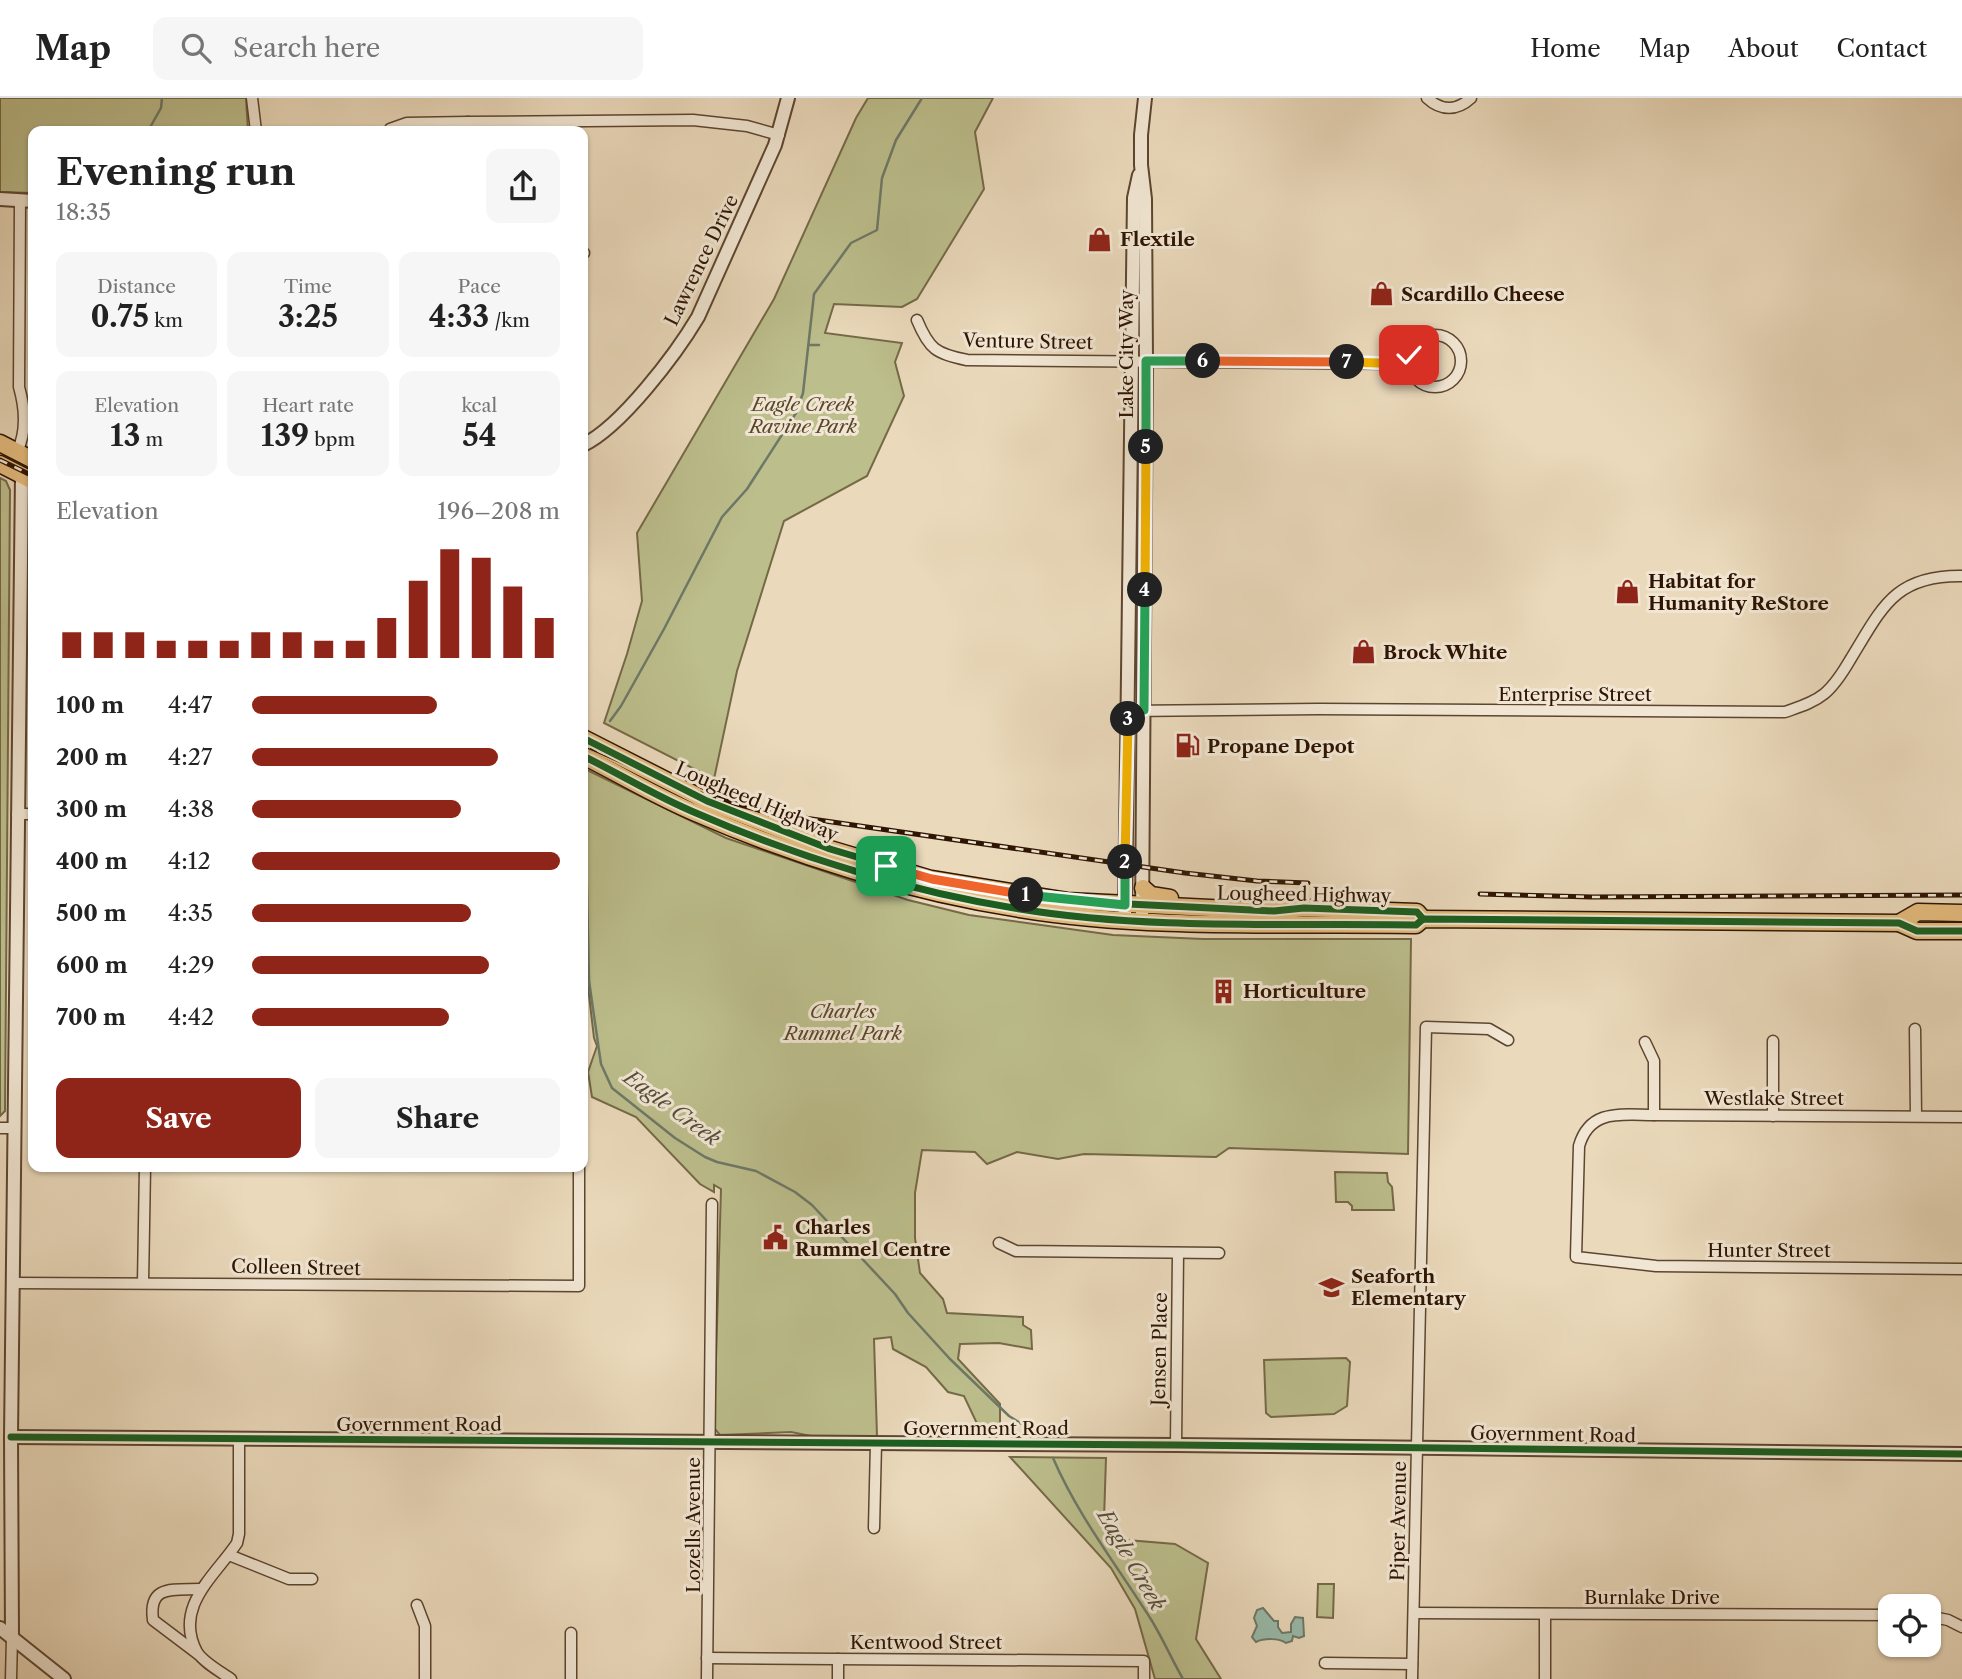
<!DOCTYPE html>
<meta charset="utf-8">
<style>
:root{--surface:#fff;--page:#f6f6f6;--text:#222;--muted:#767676;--line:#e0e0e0;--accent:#8f2418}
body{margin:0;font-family:"Libre Caslon Text",serif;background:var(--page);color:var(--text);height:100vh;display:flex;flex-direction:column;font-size:26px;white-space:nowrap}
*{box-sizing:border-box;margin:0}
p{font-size:23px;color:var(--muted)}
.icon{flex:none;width:38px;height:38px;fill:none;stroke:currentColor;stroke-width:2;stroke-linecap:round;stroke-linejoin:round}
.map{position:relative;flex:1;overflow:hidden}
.details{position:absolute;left:28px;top:28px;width:560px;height:1046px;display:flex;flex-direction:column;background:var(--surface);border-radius:14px;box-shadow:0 2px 5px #0004}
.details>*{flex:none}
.buttons{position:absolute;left:1878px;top:1496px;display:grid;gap:14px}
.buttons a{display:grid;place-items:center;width:63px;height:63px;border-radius:14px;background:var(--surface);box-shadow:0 2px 5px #0004;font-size:35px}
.pin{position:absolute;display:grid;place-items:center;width:60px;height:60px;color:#fff;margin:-30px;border-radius:14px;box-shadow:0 4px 10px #0006}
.km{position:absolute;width:35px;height:35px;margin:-18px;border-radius:50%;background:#222;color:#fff;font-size:19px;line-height:35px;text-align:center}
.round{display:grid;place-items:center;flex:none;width:74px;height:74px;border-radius:14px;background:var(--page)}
.summary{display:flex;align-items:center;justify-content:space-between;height:119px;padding:0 28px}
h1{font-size:38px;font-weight:700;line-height:52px}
.metrics{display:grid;grid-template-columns:repeat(3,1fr);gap:10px;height:119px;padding:7px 28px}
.metrics div{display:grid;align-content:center;border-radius:14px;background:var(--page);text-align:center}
.metrics b{font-size:30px;font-weight:700}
.metrics small{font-size:19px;font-weight:400}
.metrics p{font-size:19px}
.chart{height:196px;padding:14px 28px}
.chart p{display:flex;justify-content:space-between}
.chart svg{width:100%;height:126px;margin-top:7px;stroke:var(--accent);stroke-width:6}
.button{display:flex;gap:14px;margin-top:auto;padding:14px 28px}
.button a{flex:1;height:80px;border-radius:14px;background:var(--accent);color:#fff;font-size:28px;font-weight:700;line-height:80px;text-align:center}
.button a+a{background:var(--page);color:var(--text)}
ul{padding:0 28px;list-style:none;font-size:23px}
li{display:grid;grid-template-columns:112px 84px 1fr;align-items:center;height:52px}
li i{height:18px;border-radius:9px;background:var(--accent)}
header{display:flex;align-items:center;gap:42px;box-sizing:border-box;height:98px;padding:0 35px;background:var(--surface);border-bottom:2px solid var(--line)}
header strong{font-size:33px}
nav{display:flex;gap:38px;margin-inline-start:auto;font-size:24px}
.search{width:490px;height:63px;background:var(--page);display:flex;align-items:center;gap:18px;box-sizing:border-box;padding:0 24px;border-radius:14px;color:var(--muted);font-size:26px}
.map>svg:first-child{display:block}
.green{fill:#bcbe8c;stroke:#756947;stroke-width:2}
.water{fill:#98bbab;stroke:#6e7867;stroke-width:2}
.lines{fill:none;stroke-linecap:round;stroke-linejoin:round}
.stream{stroke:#6e7867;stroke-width:2.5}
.minor-casing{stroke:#5d4530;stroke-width:13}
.tertiary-casing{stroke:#5d4530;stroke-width:16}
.primary-casing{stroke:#2e1402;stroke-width:19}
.minor{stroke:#f1e6d3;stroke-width:10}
.tertiary{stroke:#f1e6d3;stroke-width:12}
.primary{stroke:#e5bc7e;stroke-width:16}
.rail-casing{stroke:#2e1402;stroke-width:5}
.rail{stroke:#f1e6d3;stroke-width:2.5;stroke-dasharray:8;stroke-linecap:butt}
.cycleway-casing{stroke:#f1e6d3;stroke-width:11}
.cycleway{stroke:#1b5e20;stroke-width:7}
.split-1-casing{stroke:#fff;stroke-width:14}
.split-2-casing{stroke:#fff;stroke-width:14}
.split-3-casing{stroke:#fff;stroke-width:14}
.split-4-casing{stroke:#fff;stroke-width:14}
.split-5-casing{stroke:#fff;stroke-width:14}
.split-6-casing{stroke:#fff;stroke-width:14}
.split-7-casing{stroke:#fff;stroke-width:14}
.split-8-casing{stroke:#fff;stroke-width:14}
.split-1{stroke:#f0652b;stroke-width:9}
.split-2{stroke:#22a559;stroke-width:9}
.split-3{stroke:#f5b400;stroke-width:9}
.split-4{stroke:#22a559;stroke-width:9}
.split-5{stroke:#f5b400;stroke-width:9}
.split-6{stroke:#22a559;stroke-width:9}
.split-7{stroke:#f0652b;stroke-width:9}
.split-8{stroke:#f5b400;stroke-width:9}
.labels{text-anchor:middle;stroke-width:6;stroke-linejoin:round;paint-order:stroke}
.poi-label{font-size:19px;font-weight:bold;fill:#2e1402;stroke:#f1e6d3;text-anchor:start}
.street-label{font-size:19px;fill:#2e1402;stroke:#f1e6d3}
.park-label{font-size:19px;font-style:italic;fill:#59472b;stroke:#f1e6d3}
.water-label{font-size:21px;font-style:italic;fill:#534e3d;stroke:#f1e6d3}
</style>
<header>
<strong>Map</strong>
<div class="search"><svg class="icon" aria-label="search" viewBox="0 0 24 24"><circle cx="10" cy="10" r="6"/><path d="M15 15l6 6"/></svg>Search here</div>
<nav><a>Home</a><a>Map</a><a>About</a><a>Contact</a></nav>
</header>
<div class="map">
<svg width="1962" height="1581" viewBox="0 0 1962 1581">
<rect width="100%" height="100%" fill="#ead9bb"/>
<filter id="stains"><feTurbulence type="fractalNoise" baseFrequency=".00286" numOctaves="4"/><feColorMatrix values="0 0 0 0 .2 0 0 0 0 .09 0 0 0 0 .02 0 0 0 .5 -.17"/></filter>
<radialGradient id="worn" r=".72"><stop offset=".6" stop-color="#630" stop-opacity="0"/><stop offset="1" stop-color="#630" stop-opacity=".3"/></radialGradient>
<g class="green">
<path d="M0,0H246L248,33H33V95L0,94Z"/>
<path d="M868,0H993L975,34L984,91L917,201L902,209L834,206L825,235L902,245L895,264L904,298L867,378L784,423L737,573L714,681L604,625L627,556L642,503L637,435L774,201L856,20Z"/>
<path d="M0,380L6,383L10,392L5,1013L0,1018Z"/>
<path d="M583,670L726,740L908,802L969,817L1113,837L1203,841H1411L1408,1056L1229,1050L1216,1059L1084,1056L1058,1061L1017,1054L987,1066L975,1054L922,1052L915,1095V1140L920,1175L943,1201L947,1215L1023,1219V1227L1031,1232L1032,1251L999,1245L960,1246L958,1261L1000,1306V1333L981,1334L964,1298L948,1294L926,1269L893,1251L891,1239L874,1241L877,1338H811L791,1334L720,1337L714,1330L721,1091L714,1087V1094L700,1086L636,1019L592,999L588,974L597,948L594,940L583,846Z"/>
<path d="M1335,1074L1387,1075L1388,1084L1392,1089L1394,1112H1352V1108L1348,1104H1336Z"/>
<path d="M1346,1260L1350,1264L1347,1308L1334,1316L1271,1319L1266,1315L1264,1262Z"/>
<path d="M1010,1359L1106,1360L1104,1422L1115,1441L1175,1446L1208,1465L1196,1541L1221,1581H1155L1135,1511L1111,1470Z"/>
<path d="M1318,1486H1334L1333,1520L1317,1519Z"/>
</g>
<path class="water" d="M1263,1510L1274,1523H1278V1529L1282,1535L1291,1534V1526L1295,1519L1303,1520L1304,1538L1299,1540L1293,1538L1292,1543L1286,1545C1279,1540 1264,1540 1256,1544L1252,1539L1257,1528L1254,1520L1257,1512Z"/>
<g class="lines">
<g class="stream">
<path d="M148,33L161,10L162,0"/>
<path d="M809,247H819"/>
<path d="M610,623L621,608L664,531L722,419L747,391L796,315L803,295L814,196L851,145L877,132L882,80L896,42L922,0"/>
<path d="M583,731L586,744L589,883L601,966L612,990L675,1040L705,1059L717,1064L756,1073L795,1094L812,1107L895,1196L908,1215L950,1261L1009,1318L1033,1333"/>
<path d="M1053,1360C1078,1418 1118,1469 1152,1523C1163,1541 1172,1562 1183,1581"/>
</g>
<defs>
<g id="minor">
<path d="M252,0L256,33"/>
<path d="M1427,0C1441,13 1457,13 1471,0"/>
<path d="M390,31L407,25L468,24"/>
<path d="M464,33L468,24L693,22L747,28L779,37"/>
<path d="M583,156L584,155"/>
<path d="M917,222C929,251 936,256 967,262L1409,266"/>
<circle cx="1435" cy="263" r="26"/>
<path d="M17,354C27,333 25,310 19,289L20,103"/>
<path d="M1128,613L1319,611L1785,614C1799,609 1813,605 1824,596C1835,587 1843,574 1850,562C1882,510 1894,477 1962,478"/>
<path d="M17,716H33"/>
<path d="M1915,931L1916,1018"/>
<path d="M1645,944L1654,963V1017"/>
<path d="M1773,1018V943"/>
<path d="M1962,1019L1654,1017C1622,1017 1590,1010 1579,1048L1576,1159L1656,1168L1962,1171"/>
<path d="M0,1030H14"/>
<path d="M999,1145L1016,1153L1219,1155"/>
<path d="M13,1185L579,1188V1069"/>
<path d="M143,1185L145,1069"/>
<path d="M1176,1347L1178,1155"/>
<path d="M874,1430L876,1345"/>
<path d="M229,1457L289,1481H312"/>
<path d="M417,1507L425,1528V1581"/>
<path d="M1414,1515L1890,1517"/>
<path d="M1928,1518L1948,1522L1962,1529"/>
<path d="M198,1556L153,1522C148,1486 174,1492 200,1491"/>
<path d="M707,1560L1144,1563V1581"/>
<path d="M1325,1565L1412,1566"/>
<path d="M11,1581L12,1539"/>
<path d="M231,1581C221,1574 203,1564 197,1554C173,1509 215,1478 237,1445L239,1436V1340"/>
<path d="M571,1581V1535"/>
<path d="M707,1581L712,1106"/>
<path d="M838,1581V1561"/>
<path d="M1412,1581L1426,929L1489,931L1508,942"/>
<path d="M1545,1581V1516"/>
</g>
<g id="tertiary">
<path d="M0,101L33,103"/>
<path d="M583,347C621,329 676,256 698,219L775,47L788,0"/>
<path d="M1125,815L1134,100L1139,77"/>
<path d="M1142,824L1146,263L1145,101L1141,67V37L1145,0"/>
<path d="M11,1339L1176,1347L1962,1356"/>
<path d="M0,1530L64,1581"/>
<path d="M12,1539L11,1339L22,377"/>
</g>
<g id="primary">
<path d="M0,345L33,362"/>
<path d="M0,366L33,383"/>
<path d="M583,640L707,703L830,751L931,781L1067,803L1274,813L1304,810L1417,814L1423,821"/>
<path d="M583,658C620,676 657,699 696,715C797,759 911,794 1020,811C1147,832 1287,825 1416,827L1423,821L1899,825L1917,833H1962"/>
<path d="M1143,790L1151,797L1170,800"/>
<path d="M1899,825L1918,814L1962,815"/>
</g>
</defs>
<use href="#minor" class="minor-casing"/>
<use href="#tertiary" class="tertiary-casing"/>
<use href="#primary" class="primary-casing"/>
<use href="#minor" class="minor"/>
<use href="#tertiary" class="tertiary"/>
<use href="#primary" class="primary"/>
<defs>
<g id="rail">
<path d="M0,362L33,378"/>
<path d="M583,646L686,692L770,715L1185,775L1257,783L1308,785"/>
<path d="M1480,796L1592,799L1962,797"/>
</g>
</defs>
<use href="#rail" class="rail-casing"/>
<use href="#rail" class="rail"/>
<defs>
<g id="cycleway">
<path d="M583,640L707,703L830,751L931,781L1067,803L1274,813L1304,810L1417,814L1423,821"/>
<path d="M583,658C620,676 657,699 696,715C797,759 911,794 1020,811C1147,832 1287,825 1416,827L1423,821L1899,825L1917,833H1962"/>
<path d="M11,1339L1176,1347L1962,1356"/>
</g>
</defs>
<use href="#cycleway" class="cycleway-casing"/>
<use href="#cycleway" class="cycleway"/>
</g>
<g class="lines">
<defs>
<path id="split-1" d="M886,768L932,781L1026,797"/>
<path id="split-2" d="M1026,797L1125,807V764"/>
<path id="split-3" d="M1125,764L1128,621"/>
<path id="split-4" d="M1128,621V613L1144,612L1145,492"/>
<path id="split-5" d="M1145,492L1146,349"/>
<path id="split-6" d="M1146,349V263H1203"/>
<path id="split-7" d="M1203,263L1347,264"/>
<path id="split-8" d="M1347,264L1409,266V257"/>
</defs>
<use href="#split-1" class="split-1-casing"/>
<use href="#split-2" class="split-2-casing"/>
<use href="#split-3" class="split-3-casing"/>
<use href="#split-4" class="split-4-casing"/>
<use href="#split-5" class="split-5-casing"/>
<use href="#split-6" class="split-6-casing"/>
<use href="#split-7" class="split-7-casing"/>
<use href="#split-8" class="split-8-casing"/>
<use href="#split-1" class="split-1"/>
<use href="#split-2" class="split-2"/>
<use href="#split-3" class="split-3"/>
<use href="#split-4" class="split-4"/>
<use href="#split-5" class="split-5"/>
<use href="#split-6" class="split-6"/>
<use href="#split-7" class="split-7"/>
<use href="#split-8" class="split-8"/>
</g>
<defs>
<symbol id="shop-bare" viewBox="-9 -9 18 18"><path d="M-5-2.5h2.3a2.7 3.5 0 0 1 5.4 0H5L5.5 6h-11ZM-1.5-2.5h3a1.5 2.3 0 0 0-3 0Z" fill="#8f2418" stroke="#f1e6d3" stroke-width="2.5" paint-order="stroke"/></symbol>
<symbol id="fuel-bare" viewBox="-9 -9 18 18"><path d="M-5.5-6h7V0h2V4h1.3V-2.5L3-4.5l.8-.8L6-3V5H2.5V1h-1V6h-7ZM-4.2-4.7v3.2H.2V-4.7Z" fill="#8f2418" stroke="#f1e6d3" stroke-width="2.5" paint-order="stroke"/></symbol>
<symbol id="building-bare" viewBox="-9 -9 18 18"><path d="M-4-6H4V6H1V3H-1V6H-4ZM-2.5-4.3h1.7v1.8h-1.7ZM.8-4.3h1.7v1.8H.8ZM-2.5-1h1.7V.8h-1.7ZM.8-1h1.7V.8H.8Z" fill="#8f2418" stroke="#f1e6d3" stroke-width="2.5" paint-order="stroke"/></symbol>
<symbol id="civic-bare" viewBox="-9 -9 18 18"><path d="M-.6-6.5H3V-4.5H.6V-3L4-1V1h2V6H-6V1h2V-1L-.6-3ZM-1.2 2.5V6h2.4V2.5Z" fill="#8f2418" stroke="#f1e6d3" stroke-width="2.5" paint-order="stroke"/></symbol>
<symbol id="school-bare" viewBox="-9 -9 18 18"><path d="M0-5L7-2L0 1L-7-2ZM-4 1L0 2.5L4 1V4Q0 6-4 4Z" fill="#8f2418" stroke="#f1e6d3" stroke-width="2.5" paint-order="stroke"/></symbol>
</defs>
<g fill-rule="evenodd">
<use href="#shop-bare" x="1082" y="124" width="35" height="35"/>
<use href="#shop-bare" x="1364" y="178" width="35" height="35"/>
<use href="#shop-bare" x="1610" y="476" width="35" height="35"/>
<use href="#shop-bare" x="1346" y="536" width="35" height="35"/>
<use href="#fuel-bare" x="1170" y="630" width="35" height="35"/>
<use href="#building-bare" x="1206" y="876" width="35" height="35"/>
<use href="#civic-bare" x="758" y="1122" width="35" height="35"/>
<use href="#school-bare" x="1314" y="1172" width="35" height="35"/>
</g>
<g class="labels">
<g class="poi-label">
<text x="1120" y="148">Flextile</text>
<text x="1401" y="203">Scardillo Cheese</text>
<text x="1648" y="490">Habitat for<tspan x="1648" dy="22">Humanity ReStore</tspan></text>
<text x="1383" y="561">Brock White</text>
<text x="1207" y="655">Propane Depot</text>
<text x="1243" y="900">Horticulture</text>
<text x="795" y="1136">Charles<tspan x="795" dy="22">Rummel Centre</tspan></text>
<text x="1351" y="1185">Seaforth<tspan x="1351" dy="22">Elementary</tspan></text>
</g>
<g class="street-label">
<text transform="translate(701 162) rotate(-64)" y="7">Lawrence Drive</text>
<text transform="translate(1028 243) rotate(1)" y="7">Venture Street</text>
<text transform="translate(1126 256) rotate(-90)" y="7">Lake City Way</text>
<text x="1575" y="603">Enterprise Street</text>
<text transform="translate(757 703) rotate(23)" y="7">Lougheed Highway</text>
<text transform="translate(1304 796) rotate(1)" y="7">Lougheed Highway</text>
<text x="1774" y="1007">Westlake Street</text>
<text x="1769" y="1159">Hunter Street</text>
<text transform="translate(296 1169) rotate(1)" y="7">Colleen Street</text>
<text transform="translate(1159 1251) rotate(-89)" y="7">Jensen Place</text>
<text x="419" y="1333">Government Road</text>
<text x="986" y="1337">Government Road</text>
<text transform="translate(1553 1336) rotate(1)" y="7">Government Road</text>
<text transform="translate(1398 1423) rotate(-89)" y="7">Piper Avenue</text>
<text transform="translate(693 1427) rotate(-90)" y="7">Lozells Avenue</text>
<text x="1652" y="1506">Burnlake Drive</text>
<text x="926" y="1551">Kentwood Street</text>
</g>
<g class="park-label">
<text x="803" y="313">Eagle Creek<tspan x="803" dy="22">Ravine Park</tspan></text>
<text x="843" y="920">Charles<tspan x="843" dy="22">Rummel Park</tspan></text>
</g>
<g class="water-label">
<text transform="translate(672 1010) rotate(36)" y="7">Eagle Creek</text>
<text transform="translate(1131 1462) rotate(60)" y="7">Eagle Creek</text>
</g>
</g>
<rect width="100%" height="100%" filter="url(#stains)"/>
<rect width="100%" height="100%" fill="url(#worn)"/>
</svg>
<div class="buttons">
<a><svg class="icon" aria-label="locate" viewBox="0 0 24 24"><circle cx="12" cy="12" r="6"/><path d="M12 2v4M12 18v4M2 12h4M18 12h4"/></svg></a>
</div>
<div class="pin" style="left:886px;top:768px;background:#1e9e55"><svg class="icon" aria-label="arrive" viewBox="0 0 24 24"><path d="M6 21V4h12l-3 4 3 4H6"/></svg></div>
<div class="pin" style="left:1409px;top:257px;background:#d93025"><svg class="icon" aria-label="check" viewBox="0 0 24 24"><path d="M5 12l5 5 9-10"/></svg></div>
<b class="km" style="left:1026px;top:797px">1</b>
<b class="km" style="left:1125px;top:764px">2</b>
<b class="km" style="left:1128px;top:621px">3</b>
<b class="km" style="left:1145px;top:492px">4</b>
<b class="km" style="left:1146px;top:349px">5</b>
<b class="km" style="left:1203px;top:263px">6</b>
<b class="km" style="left:1347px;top:264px">7</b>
<section class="details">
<div class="summary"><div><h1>Evening run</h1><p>18:35</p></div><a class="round"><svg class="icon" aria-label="share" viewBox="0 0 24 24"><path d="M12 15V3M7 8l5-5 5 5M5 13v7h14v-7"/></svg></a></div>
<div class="metrics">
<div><p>Distance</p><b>0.75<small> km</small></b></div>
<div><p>Time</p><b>3:25</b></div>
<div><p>Pace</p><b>4:33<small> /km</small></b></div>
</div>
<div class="metrics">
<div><p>Elevation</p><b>13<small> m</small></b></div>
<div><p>Heart rate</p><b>139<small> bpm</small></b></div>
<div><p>kcal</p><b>54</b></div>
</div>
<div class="chart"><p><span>Elevation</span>196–208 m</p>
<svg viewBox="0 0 160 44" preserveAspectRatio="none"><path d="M5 44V35M15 44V35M25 44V35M35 44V38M45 44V38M55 44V38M65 44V35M75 44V35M85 44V38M95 44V38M105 44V30M115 44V17M125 44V6M135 44V9M145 44V19M155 44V30"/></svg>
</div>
<ul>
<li><b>100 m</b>4:47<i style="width:60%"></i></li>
<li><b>200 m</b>4:27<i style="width:80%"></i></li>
<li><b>300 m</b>4:38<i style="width:68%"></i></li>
<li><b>400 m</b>4:12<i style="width:100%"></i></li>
<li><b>500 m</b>4:35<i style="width:71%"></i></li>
<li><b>600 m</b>4:29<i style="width:77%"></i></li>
<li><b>700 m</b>4:42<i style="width:64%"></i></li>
</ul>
<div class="button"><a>Save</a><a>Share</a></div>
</section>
</div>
